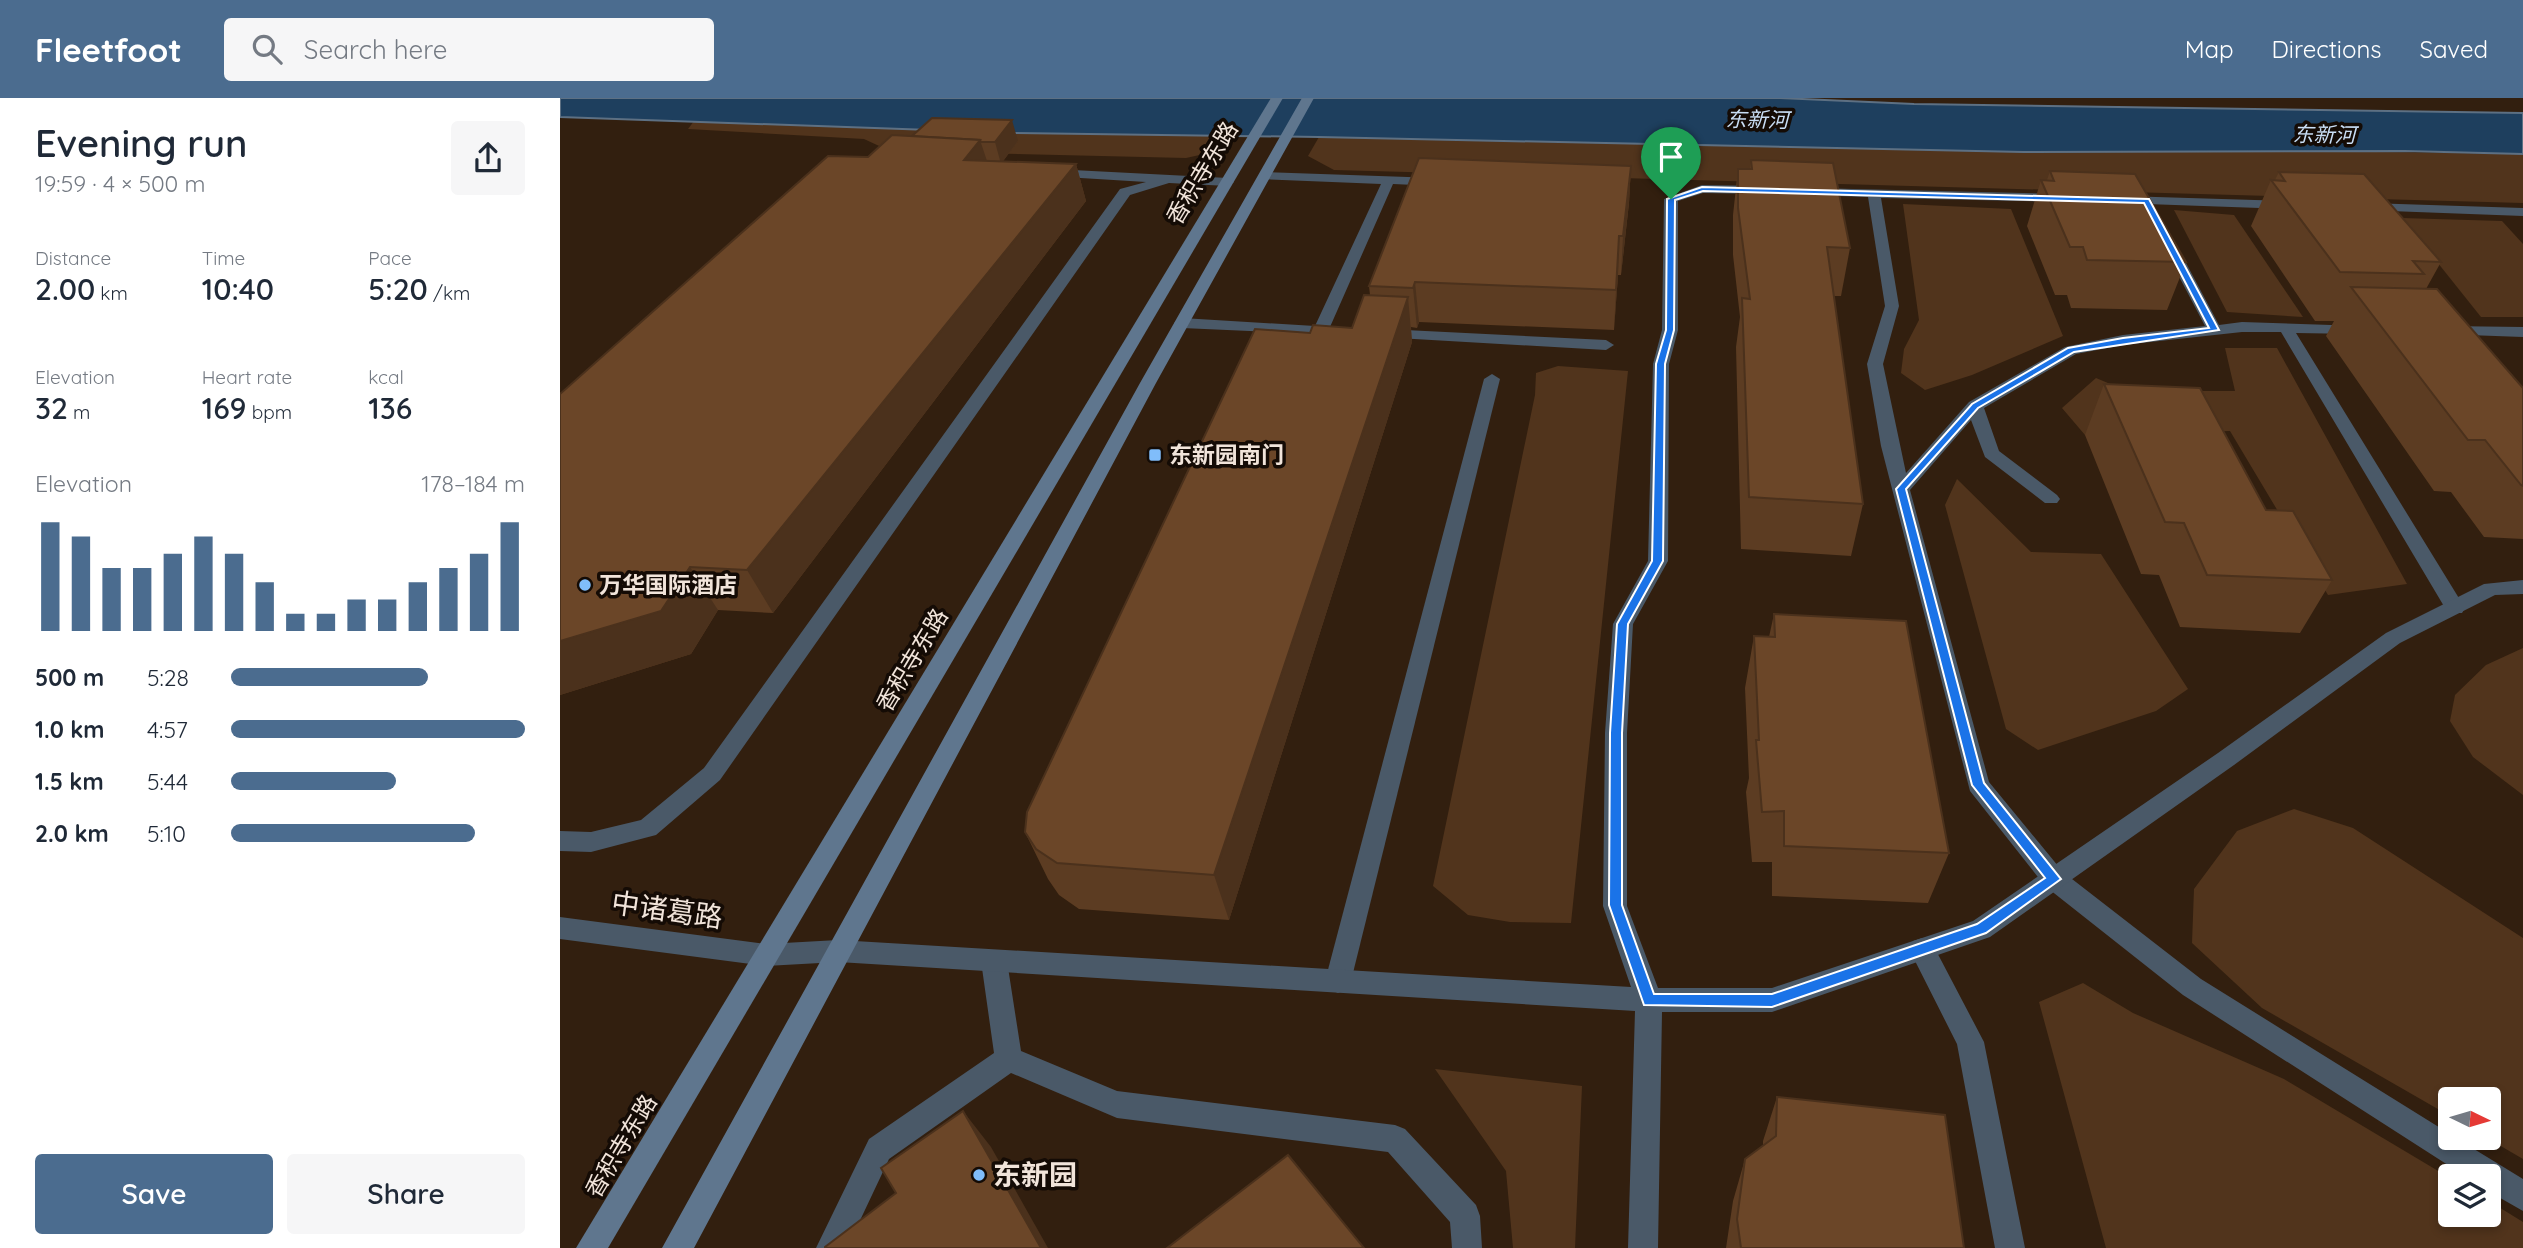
<!DOCTYPE html>
<meta charset="utf-8">
<style>
:root{--surface:#fff;--page:#f6f6f7;--text:#1f2937;--muted:#747a83;--accent:#4b6c8f}
body{margin:0;font-family:Quicksand,"Noto Sans SC",sans-serif;background:var(--page);color:var(--text);height:100vh;display:flex;flex-direction:column;font-size:26px;white-space:nowrap}
*{box-sizing:border-box;margin:0}
p{font-size:23px;color:var(--muted)}
.icon{flex:none;width:38px;height:38px;fill:none;stroke:currentColor;stroke-width:2;stroke-linecap:round;stroke-linejoin:round}
.map{position:relative;flex:1;overflow:hidden}
.drawer{display:flex;flex-direction:column;background:var(--surface);width:560px}
.drawer>*{flex:none}
.needle{width:46px;rotate:95deg}
.buttons{position:absolute;left:1878px;top:989px;display:grid;gap:14px}
.buttons a{display:grid;place-items:center;width:63px;height:63px;border-radius:7px;background:var(--surface);box-shadow:0 4px 10px #0003;font-size:35px}
.pin{position:absolute;display:grid;place-items:center;width:60px;height:60px;color:#fff;margin:-72px -30px;border-radius:50% 50% 50% 0;rotate:-45deg;box-shadow:0 0 7px #0007}
.pin .icon{rotate:45deg}
.round{display:grid;place-items:center;flex:none;width:74px;height:74px;border-radius:7px;background:var(--page)}
.overview{display:flex;align-items:center;justify-content:space-between;height:119px;padding:0 35px}
h1{font-size:38px;font-weight:600;line-height:52px}
.figures{display:grid;grid-template-columns:repeat(3,1fr);gap:10px;height:119px;padding:7px 35px}
.figures div{display:grid;align-content:center}
.figures b{font-size:30px;font-weight:600}
.figures small{font-size:19px;font-weight:400}
.figures p{font-size:19px}
.chart{height:196px;padding:14px 35px}
.chart p{display:flex;justify-content:space-between}
.chart svg{width:100%;height:126px;margin-top:7px;stroke:var(--accent);stroke-width:6}
.cta{display:flex;gap:14px;margin-top:auto;padding:14px 35px}
.cta a{flex:1;height:80px;border-radius:7px;background:var(--accent);color:#fff;font-size:28px;font-weight:600;line-height:80px;text-align:center}
.cta a+a{background:var(--page);color:var(--text)}
ul{padding:0 35px;list-style:none;font-size:23px}
li{display:grid;grid-template-columns:112px 84px 1fr;align-items:center;height:52px}
li i{height:18px;border-radius:9px;background:var(--accent)}
header{display:flex;align-items:center;gap:42px;box-sizing:border-box;height:98px;padding:0 35px;background:var(--accent);color:#fff}
header strong{font-size:33px}
nav{display:flex;gap:38px;margin-inline-start:auto;font-size:24px}
.search{width:490px;height:63px;background:var(--page);display:flex;align-items:center;gap:18px;box-sizing:border-box;padding:0 24px;border-radius:7px;color:var(--muted);font-size:26px}
main{display:flex;flex:1;min-height:0}
.map>svg:first-child{display:block}
.green{fill:#51341c}
.water{fill:#1e3f5e;stroke:#5d7083;stroke-width:2}
.lines{fill:none;stroke-linecap:round;stroke-linejoin:round}
.lane{fill:#4a5968;fill-rule:evenodd}
.street{fill:#4a5968;fill-rule:evenodd}
.secondary{fill:#5f768e;fill-rule:evenodd}
.wall{fill:#5c3c22}
.shaded-wall{fill:#4b311c}
.building{fill:#6b4628;stroke:#4b311c;stroke-width:2}
.route{fill:#1a73e8;stroke:#fff;stroke-width:2;fill-rule:evenodd}
.poi-dot{fill:#80bdfa;stroke:#140b05;stroke-width:2.5}
.labels{text-anchor:middle;stroke-width:7;stroke-linejoin:round;paint-order:stroke}
.far-water-label{font-size:21px;font-style:italic;fill:#c9def5;stroke:#140b05}
.street-label{font-size:23px;fill:#f1e4da;stroke:#140b05}
.poi-label{font-size:23px;font-weight:bold;fill:#f1e4da;stroke:#140b05;text-anchor:start}
.near-street-label{font-size:28px;fill:#f1e4da;stroke:#140b05}
.near-poi-label{font-size:28px;font-weight:bold;fill:#f1e4da;stroke:#140b05;text-anchor:start}
</style>
<header>
<strong>Fleetfoot</strong>
<div class="search"><svg class="icon" aria-label="search" viewBox="0 0 24 24"><circle cx="10" cy="10" r="6"/><path d="M15 15l6 6"/></svg>Search here</div>
<nav><a>Map</a><a>Directions</a><a>Saved</a></nav>
</header>
<main>
<section class="drawer">
<div class="overview"><div><h1>Evening run</h1><p>19:59 · 4 × 500 m</p></div><a class="round"><svg class="icon" aria-label="share" viewBox="0 0 24 24"><path d="M12 15V3M7 8l5-5 5 5M5 13v7h14v-7"/></svg></a></div>
<div class="figures">
<div><p>Distance</p><b>2.00<small> km</small></b></div>
<div><p>Time</p><b>10:40</b></div>
<div><p>Pace</p><b>5:20<small> /km</small></b></div>
</div>
<div class="figures">
<div><p>Elevation</p><b>32<small> m</small></b></div>
<div><p>Heart rate</p><b>169<small> bpm</small></b></div>
<div><p>kcal</p><b>136</b></div>
</div>
<div class="chart"><p><span>Elevation</span>178–184 m</p>
<svg viewBox="0 0 160 44" preserveAspectRatio="none"><path d="M5 44V6M15 44V11M25 44V22M35 44V22M45 44V17M55 44V11M65 44V17M75 44V27M85 44V38M95 44V38M105 44V33M115 44V33M125 44V27M135 44V22M145 44V17M155 44V6"/></svg>
</div>
<ul>
<li><b>500 m</b>5:28<i style="width:67%"></i></li>
<li><b>1.0 km</b>4:57<i style="width:100%"></i></li>
<li><b>1.5 km</b>5:44<i style="width:56%"></i></li>
<li><b>2.0 km</b>5:10<i style="width:83%"></i></li>
</ul>
<div class="cta"><a>Save</a><a>Share</a></div>
</section>
<div class="map">
<svg width="1963" height="1150" viewBox="0 0 1963 1150">
<rect width="100%" height="100%" fill="#321f0f"/>
<g class="green">
<path d="M134,23L455,35L660,38L644,56L626,60L330,53L304,41L128,31Z"/>
<path d="M759,39L1963,56V105L774,72L748,58Z"/>
<path d="M1343,106L1451,111L1503,238L1412,277L1365,292L1341,275L1344,251L1359,222Z"/>
<path d="M1614,112L1674,117L1743,219L1667,214Z"/>
<path d="M1842,120L1942,123L1963,146V219H1921Z"/>
<path d="M1665,250H1717L1847,486L1768,497L1670,333L1525,337L1502,310L1536,280L1567,293H1675Z"/>
<path d="M998,268L1068,273L1011,825L950,824L908,817L873,788L975,297L976,275Z"/>
<path d="M1397,381L1471,454L1541,456L1628,591L1596,613L1478,652L1446,631L1385,407Z"/>
<path d="M1963,550V697L1913,659L1890,623L1895,597L1926,567Z"/>
<path d="M1734,711L1793,730L1963,840V1061L1927,1040L1928,1001H1890V1018L1702,910L1632,845L1634,791L1677,733Z"/>
<path d="M1523,885L1573,915L1724,981L1890,1080V1116H1928L1929,1103L1963,1124V1150H1546L1479,904Z"/>
<path d="M875,971L1022,988L1015,1150H953L946,1073Z"/>
</g>
<path class="water" d="M0,0H1220L1354,6L1963,15V56L1845,53L1463,54L759,39L455,35L0,19Z"/>
<g class="lines">
<g class="lane">
<path d="M493,71L668,80L674,84L668,88L609,85L570,97L160,682L96,737L31,754L0,753V733L31,734L81,722L144,670L560,91L586,84L488,78L487,75Z"/>
<path d="M704,74L877,80L883,84L877,88L833,86L770,229L784,231L787,234L784,237L622,230L614,225L622,220L755,228L821,86L699,81L698,78Z"/>
<path d="M1142,87L1205,88L1212,92L1205,96L1143,95L1118,103V232L1109,266L1101,271L1093,266L1102,232L1104,101Z"/>
<path d="M1251,90L1503,96L1510,100L1503,104L1321,100L1339,208L1323,266L1346,375L1409,304L1505,249L1563,237L1645,228L1603,148L1605,145H1615L1617,148L1659,227L1682,224L1801,228L1804,231L1801,234L1796,236L1736,235L1905,510L1902,515H1888L1721,234H1682L1563,247L1516,256L1424,310L1439,353L1497,397L1500,401L1497,405H1485L1425,359L1411,322L1350,392L1429,684L1503,774L1641,881L1890,1036V1040H1896L1963,1081V1113L1928,1093V1078H1905L1623,897L1485,788L1410,693L1321,348L1307,266L1325,208L1308,99L1246,97L1244,94Z"/>
<path d="M1563,98L1730,103L1737,107L1730,111L1558,105L1556,102Z"/>
<path d="M1808,105L1963,110V118L1803,112L1801,109Z"/>
<path d="M1885,228L1963,229V239L1880,236L1877,233L1880,230Z"/>
<path d="M825,231L1046,242L1054,247L1046,252L820,239L817,236Z"/>
<path d="M932,276L940,281L791,883L787,891L778,895L769,891L765,883L924,281Z"/>
<path d="M1362,840L1371,843L1424,944L1465,1150H1435L1397,946L1349,851L1353,843Z"/>
<path d="M434,852L443,855L447,863L461,953L557,993L835,1027L845,1031L916,1107L920,1118L922,1150H892L890,1124L828,1054L557,1020L451,975L329,1061L287,1150H256L309,1041L434,955L421,863L425,855Z"/>
</g>
<path class="street" d="M1101,261L1109,266L1108,463L1073,526L1067,635V808L1098,890H1212L1413,823L1658,655L1826,535L1924,486L1963,482V496L1935,497L1840,545L1674,667L1430,839L1212,914H1102L1098,1150H1068L1075,913L278,864L206,868L0,841V819L206,846L278,842L1071,889L1043,808L1045,635L1053,526L1088,463L1093,266Z"/>
<g class="secondary">
<path d="M711,0H723L48,1150H16Z"/>
<path d="M742,0H754L596,285L134,1150H102L580,285Z"/>
</g>
</g>
<g class="wall">
<path d="M352,38L458,43L443,63L516,66L526,103L213,515L158,512L131,556L0,597V296L308,59Z"/>
<path d="M1191,62L1290,150L1281,198H1274L1303,406L1291,458L1181,451L1176,249L1180,219L1173,157V117L1178,71H1190Z"/>
<path d="M1071,68L1069,105L1061,177H1058L1054,232L859,224L857,230L851,229L852,244L669,822L519,811L499,797L488,781L465,734L750,235L792,230L810,197L809,188Z"/>
<path d="M1490,73L1626,164L1607,212L1511,210L1507,197H1495L1467,128L1481,82H1487Z"/>
<path d="M1719,74L1881,164L1866,191L1963,290V441L1924,439L1891,394L1874,393L1766,238L1774,223H1755L1691,128L1711,82H1715Z"/>
<path d="M1544,286L1706,412L1772,482L1740,535L1620,529L1599,477L1581,476L1525,337Z"/>
<path d="M1214,516L1389,755L1368,805L1212,798V764H1192L1186,694L1189,680L1185,590L1194,538L1209,539Z"/>
<path d="M1217,999L1404,1150H1166L1173,1103L1185,1061L1203,1048V1043Z"/>
</g>
<g class="shaded-wall">
<path d="M452,22L458,43L441,66L435,44Z"/>
<path d="M420,42L432,78L404,62Z"/>
<path d="M516,66L526,103L213,515L187,472Z"/>
<path d="M1071,68L1069,105L1061,177L1063,138Z"/>
<path d="M1059,138L1058,177L1054,232L1056,192Z"/>
<path d="M855,184L859,224L857,230L853,190Z"/>
<path d="M848,199L852,244L669,822L654,777Z"/>
<path d="M130,469L158,512L131,556L0,597V543Z"/>
<path d="M403,1013L431,1049L488,1150H481Z"/>
</g>
<g class="building">
<path d="M372,20L452,22L435,44H421L420,42L352,38Z"/>
<path d="M332,37L420,42L404,62L516,66L187,472L130,469L101,513L0,543V296L268,58L308,59Z"/>
<path d="M859,60L1071,68L1063,138H1059L1056,192L855,184L853,190L809,188Z"/>
<path d="M1191,62L1273,65L1290,150L1267,149L1303,406L1189,399L1182,200L1190,201L1178,110V71H1192Z"/>
<path d="M1490,73L1575,76L1626,164L1527,162L1523,149H1510L1481,82L1494,83Z"/>
<path d="M1719,74L1804,76L1881,164L1853,163L1864,176L1780,174L1711,82L1725,83Z"/>
<path d="M1791,189L1877,191L1963,290V388L1961,387L1925,342H1908Z"/>
<path d="M804,197L848,199L654,777L497,765L476,751L465,734L467,714L695,231L750,235L753,227L792,230Z"/>
<path d="M1544,286L1640,290L1706,412L1733,413L1772,482L1647,477L1624,425L1605,424Z"/>
<path d="M1214,516L1346,523L1389,755L1224,748V713L1202,714L1196,642H1199L1194,538L1215,539Z"/>
<path d="M1217,999L1385,1017L1404,1150H1181L1177,1121L1185,1061L1216,1038Z"/>
<path d="M403,1013L481,1150H265V1149L336,1095L321,1070Z"/>
<path d="M728,1057L804,1150H607Z"/>
</g>
<path class="route" d="M1142,89L1589,101L1659,232L1514,254L1418,310L1346,391L1424,685L1501,781L1426,835L1212,909L1084,907L1049,807L1050,635L1057,526L1092,463L1096,266L1106,232L1107,101ZM1143,93L1584,105L1649,230L1563,240L1508,250L1412,306L1336,391L1412,687L1485,780L1417,826L1212,896H1094L1062,807V635L1068,526L1103,463L1105,266L1114,232L1115,102Z"/>
<g class="poi-dot">
<rect x="588" y="350" width="14" height="14" rx="3.5"/>
<circle cx="25" cy="487" r="7"/>
<circle cx="419" cy="1077" r="7"/>
</g>
<g class="labels">
<g class="far-water-label">
<text transform="translate(1197 22) rotate(1)" y="7">东新河</text>
<text transform="translate(1764 37) rotate(1)" y="7">东新河</text>
</g>
<g class="street-label">
<text transform="translate(642 75) rotate(-59)" y="8">香积寺东路</text>
<text transform="translate(352 562) rotate(-59)" y="8">香积寺东路</text>
<text transform="translate(61 1048) rotate(-59)" y="8">香积寺东路</text>
</g>
<g class="poi-label">
<text x="609" y="365">东新园南门</text>
<text x="39" y="495">万华国际酒店</text>
</g>
<g class="near-street-label">
<text transform="translate(107 812) rotate(8)" y="10">中诸葛路</text>
</g>
<g class="near-poi-label">
<text x="433" y="1087">东新园</text>
</g>
</g>
</svg>
<div class="buttons">
<a><svg class="needle" viewBox="-14 -14 28 28"><path d="M0-13l5 13h-10z" fill="#e53935"/><path d="M0 13l5-13h-10z" fill="#747a83"/></svg></a>
<a><svg class="icon" aria-label="layers" viewBox="0 0 24 24"><path d="M12 4l9 5-9 5-9-5zM3 14l9 5 9-5"/></svg></a>
</div>
<div class="pin" style="left:1111px;top:101px;background:#1e9e55"><svg class="icon" aria-label="arrive" viewBox="0 0 24 24"><path d="M6 21V4h12l-3 4 3 4H6"/></svg></div>
</div>
</main>
